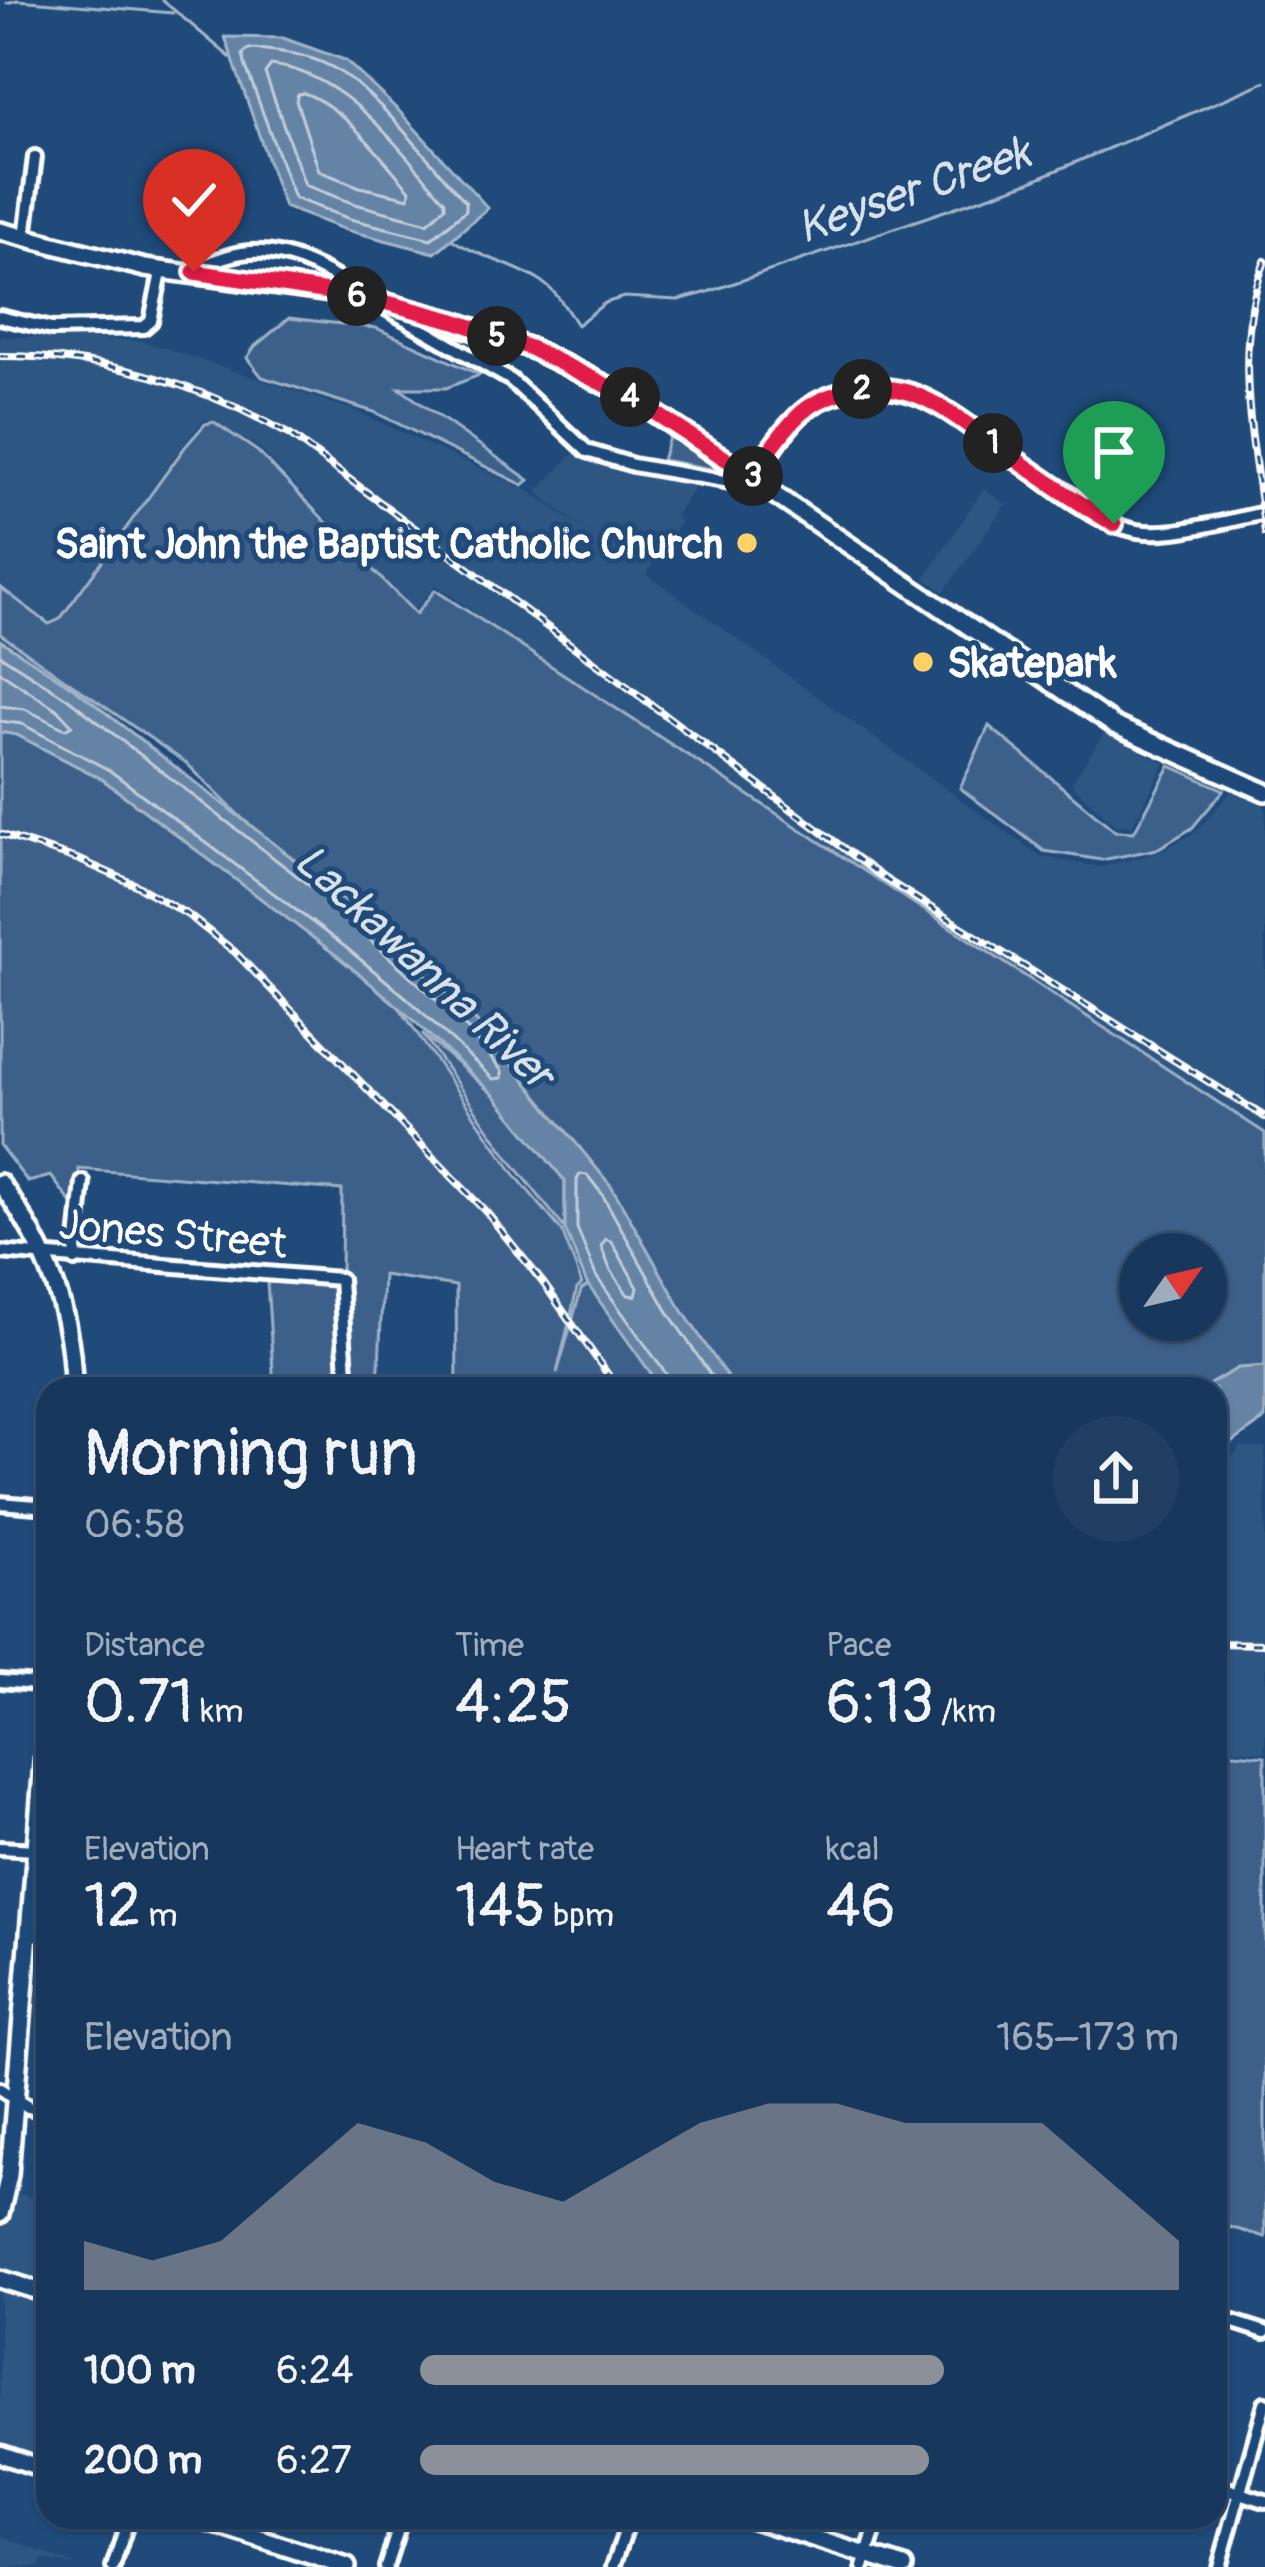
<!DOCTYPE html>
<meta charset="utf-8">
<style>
:root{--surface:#17385c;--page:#203f62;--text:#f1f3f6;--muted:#9eacbb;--line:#365272;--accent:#8c9099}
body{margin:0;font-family:Pangolin,sans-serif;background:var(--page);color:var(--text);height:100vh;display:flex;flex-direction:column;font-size:45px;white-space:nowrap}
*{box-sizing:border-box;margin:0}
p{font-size:39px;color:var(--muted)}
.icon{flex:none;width:66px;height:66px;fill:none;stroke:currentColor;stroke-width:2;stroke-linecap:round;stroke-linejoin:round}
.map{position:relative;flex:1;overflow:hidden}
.panel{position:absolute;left:36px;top:1377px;width:1191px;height:1152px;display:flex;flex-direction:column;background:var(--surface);border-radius:36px;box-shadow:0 3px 9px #0004,0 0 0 3px var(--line)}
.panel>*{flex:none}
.needle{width:78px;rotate:56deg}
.controls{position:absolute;left:1119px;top:1233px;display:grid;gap:24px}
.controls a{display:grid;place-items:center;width:108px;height:108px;border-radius:50%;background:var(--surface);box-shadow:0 3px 9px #0004,0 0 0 3px var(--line);font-size:60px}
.pin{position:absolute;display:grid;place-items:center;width:102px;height:102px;color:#fff;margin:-123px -51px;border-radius:50% 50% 50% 0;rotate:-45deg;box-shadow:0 0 12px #0007}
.pin .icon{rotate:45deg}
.km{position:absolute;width:60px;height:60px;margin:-30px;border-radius:50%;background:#222;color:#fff;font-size:33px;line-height:60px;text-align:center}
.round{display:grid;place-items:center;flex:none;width:126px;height:126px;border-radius:63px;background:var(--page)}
.head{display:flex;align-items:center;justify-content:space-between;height:204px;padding:0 48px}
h1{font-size:66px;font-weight:600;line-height:90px}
.metrics{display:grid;grid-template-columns:repeat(3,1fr);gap:18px;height:204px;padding:12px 48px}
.metrics div{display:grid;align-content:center}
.metrics b{font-size:60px;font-weight:600}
.metrics small{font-size:33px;font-weight:400}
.metrics p{font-size:33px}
.chart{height:336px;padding:24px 48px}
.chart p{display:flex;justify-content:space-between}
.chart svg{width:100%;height:216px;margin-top:12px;fill:var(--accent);opacity:.7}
ul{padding:0 48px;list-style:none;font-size:39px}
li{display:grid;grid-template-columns:192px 144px 1fr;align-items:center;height:90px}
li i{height:30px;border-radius:15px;background:var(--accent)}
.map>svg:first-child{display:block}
.built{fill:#2e5683}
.green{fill:#3c618b;stroke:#9eb0c5;stroke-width:3;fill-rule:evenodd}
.water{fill:#6583a4;stroke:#a3b5c8;stroke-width:3}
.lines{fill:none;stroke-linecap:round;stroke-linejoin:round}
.shore{stroke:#c1cddb;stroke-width:3}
.stream{stroke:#a3b5c8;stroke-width:3}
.minor-casing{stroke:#fff;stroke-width:20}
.primary-casing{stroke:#fff;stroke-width:24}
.minor{stroke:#1f4a7a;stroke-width:10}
.primary{stroke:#1f4a7a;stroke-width:15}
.rail-casing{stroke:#fff;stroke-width:8}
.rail{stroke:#1f4a7a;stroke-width:3;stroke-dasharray:9;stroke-linecap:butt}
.route-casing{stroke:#fff;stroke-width:24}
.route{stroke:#e11d48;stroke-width:15}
.poi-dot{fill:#ffd166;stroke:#1f4a7a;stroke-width:4.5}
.labels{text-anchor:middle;stroke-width:10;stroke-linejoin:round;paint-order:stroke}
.poi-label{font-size:42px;font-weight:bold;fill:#fff;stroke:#1f4a7a;text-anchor:end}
.street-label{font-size:42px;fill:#fff;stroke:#1f4a7a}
.water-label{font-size:45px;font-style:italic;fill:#d8e0e8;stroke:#1f4a7a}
</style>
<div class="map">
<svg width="1265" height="2567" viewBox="0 0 1265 2567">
<rect width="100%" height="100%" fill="#1f4a7a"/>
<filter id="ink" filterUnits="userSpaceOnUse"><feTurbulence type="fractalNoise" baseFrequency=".00833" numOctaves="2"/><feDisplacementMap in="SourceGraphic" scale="24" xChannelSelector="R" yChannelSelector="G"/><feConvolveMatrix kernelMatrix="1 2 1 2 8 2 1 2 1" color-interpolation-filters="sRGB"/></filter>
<g filter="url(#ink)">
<g class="built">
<path d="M0,336L143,341L353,410L529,491L597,539L536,492L574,453L614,471L696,485L675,516L681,521L646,574L1041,857L1101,867L1161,852L1196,832L1231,792L1265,806V1141L604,706L436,585L414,610L260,449L215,421H203L183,445L59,618L50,624L0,587Z"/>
<path d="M983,489L1006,504L944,592L925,578Z"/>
<path d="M1104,733L1165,763L1132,826L1115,825L1071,784Z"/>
<path d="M1241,1447L1265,1448V1752L1215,1747V1477Z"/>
<path d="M0,2187L48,2203V2348L37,2390L48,2394V2458L0,2444Z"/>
<path d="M0,2535L79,2567L42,2559L40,2567H0Z"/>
</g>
<g class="green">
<path d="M289,318L376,328L480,375L446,388H399L529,480L523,485L374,412L262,377L247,358L255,346Z"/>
<path d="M214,422L257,451L416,614L435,590L1265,1133V1377L1215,1389H715L653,1282L384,959L186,763L0,634V587L49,624L60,619L185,447L205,424ZM1140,1254H1206V1320H1140Z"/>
<path d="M671,431L729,472L662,460Z"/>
<path d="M989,726L1115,831L1134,832L1170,766L1224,790L1192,828L1157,849L1102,860L1044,851L960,788Z"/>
<path d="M0,732L17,735L102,779L347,963L399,1007L516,1176L562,1231L582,1284L577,1289L557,1373L581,1290L590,1284L664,1389H457L456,1286L383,1275L378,1389L274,1386L267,1282L346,1286L341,1272L342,1190L79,1169L78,1212L51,1176L28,1182L0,1146Z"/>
<path d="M422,1033L494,1095L552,1162L565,1182V1229L511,1161Z"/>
<path d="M1215,1751L1265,1756V2237L1215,2223Z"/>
</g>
<g class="water">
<path d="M225,37L283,38L345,60L399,111L488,208L435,253L346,230L284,207Z"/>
<path d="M0,640L74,688L322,881L473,1017L612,1187L679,1305L735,1389H662L586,1282L565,1229V1181L494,1095L399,1007L336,955L102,779L17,735L0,732Z"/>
<path d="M1265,1366V1419L1215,1455V1389H1201L1238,1368Z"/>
</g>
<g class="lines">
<g class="shore">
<path d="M249,49C278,50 315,55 340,72C383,100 430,163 466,202V210L431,239L350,219L294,198L245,64L243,54Z"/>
<path d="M271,65C346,73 398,148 445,201V207L428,223L355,204L305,185L265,73Z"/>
<path d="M304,93C346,108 380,157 410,190L409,198L360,187L319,171L296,100L298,94Z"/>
<path d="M0,655L67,698L315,890L464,1025L502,1071V1078L493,1079L407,998L344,946L109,770L22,724L0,721"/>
<path d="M0,672L58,710L72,725L65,729L25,709L0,706"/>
<path d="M606,1239L612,1242L638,1288L636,1296L628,1295L610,1269L601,1246Z"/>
<path d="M671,1389L669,1378L596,1276L577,1228V1180L580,1174L587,1175L602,1194L668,1312L720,1389"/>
</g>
<g class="stream">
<path d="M162,0L231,58"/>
<path d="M7,3L17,0L173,13"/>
<path d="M453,240C480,258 514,264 540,281C557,291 566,309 577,325L605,303L624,297L678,300L705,293L1029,182L1265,82"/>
</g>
<defs>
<g id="minor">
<path d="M25,237L35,157"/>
<path d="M194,272C259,231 306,259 365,295"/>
<path d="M386,308L511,380L587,451L633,465L735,483C782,466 782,401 854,390C964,372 1037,511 1137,531C1172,537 1229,520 1265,513"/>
<path d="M0,317L52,329L144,327L151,321L162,268"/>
<path d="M0,1252L340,1279L347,1389"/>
<path d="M75,1260L83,1182"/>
<path d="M178,1389L179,1386L215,1389"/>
<path d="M0,1503L48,1507"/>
<path d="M0,1681L48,1685"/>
<path d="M0,1848L36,1850"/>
<path d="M29,1934L48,1937"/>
<path d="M0,2089L28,2107L48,2112"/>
<path d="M1215,2316L1265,2332"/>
<path d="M1215,2485L1265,2501"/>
<path d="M113,2567L129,2517"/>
<path d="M386,2567L402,2517"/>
<path d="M613,2567L630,2517"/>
<path d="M863,2567L879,2517"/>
<path d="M1219,2567L1265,2403"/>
</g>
<g id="primary">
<path d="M0,231L145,268L369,298L530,348L632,398L1114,725L1265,792"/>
<path d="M0,1183C45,1244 73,1313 73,1389"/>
<path d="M0,2214L9,2175L48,1702"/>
<path d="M0,2279L48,2294"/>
<path d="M0,2454L48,2470"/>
<path d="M193,2517L347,2567"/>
<path d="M747,2517L904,2567"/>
</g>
</defs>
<use href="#minor" class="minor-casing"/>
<use href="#primary" class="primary-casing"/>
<use href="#minor" class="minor"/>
<use href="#primary" class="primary"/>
<defs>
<g id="rail">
<path d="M1265,261C1231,347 1254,444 1265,533"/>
<path d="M0,356C105,356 199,383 290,435L885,879L1265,1117"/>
<path d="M0,834L80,860L136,885L188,915L235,952L487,1213L544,1284L618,1389"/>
<path d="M1215,1643L1265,1644"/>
</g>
</defs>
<use href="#rail" class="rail-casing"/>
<use href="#rail" class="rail"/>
</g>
</g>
<g class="lines" filter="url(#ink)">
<defs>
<path id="route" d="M194,272L369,298L455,321L530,348L632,398L752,476C765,456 780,434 797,417C824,390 875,381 911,393C940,403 965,423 990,441C1031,470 1071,499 1114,524"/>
</defs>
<use href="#route" class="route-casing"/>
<use href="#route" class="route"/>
</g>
<g class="poi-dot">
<circle cx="747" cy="543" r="12"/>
<circle cx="923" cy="662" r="12"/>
</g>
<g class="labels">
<g class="poi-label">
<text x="723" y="558">Saint John the Baptist Catholic Church</text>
<text x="947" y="677" text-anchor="start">Skatepark</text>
</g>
<g class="street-label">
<text transform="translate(173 1233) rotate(5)" y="15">Jones Street</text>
</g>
<g class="water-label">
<text transform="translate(913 189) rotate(-19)" y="16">Keyser Creek</text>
<text transform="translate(425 966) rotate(43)" y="16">Lackawanna River</text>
</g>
</g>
</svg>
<div class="controls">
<a><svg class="needle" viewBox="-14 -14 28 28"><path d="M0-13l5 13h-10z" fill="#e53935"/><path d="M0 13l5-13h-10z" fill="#9eacbb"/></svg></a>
</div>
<div class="pin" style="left:1114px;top:524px;background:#1e9e55"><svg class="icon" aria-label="arrive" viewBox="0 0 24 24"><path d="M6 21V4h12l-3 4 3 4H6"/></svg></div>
<div class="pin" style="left:194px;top:272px;background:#d93025"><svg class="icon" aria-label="check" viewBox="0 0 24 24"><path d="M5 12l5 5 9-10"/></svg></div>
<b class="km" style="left:993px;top:443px">1</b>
<b class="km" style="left:862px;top:389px">2</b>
<b class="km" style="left:753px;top:476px">3</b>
<b class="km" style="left:630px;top:397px">4</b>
<b class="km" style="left:497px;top:336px">5</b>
<b class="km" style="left:357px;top:296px">6</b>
<section class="panel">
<div class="head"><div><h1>Morning run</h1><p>06:58</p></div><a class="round"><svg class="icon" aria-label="share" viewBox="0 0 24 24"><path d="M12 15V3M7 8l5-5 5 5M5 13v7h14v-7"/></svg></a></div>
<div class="metrics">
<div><p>Distance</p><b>0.71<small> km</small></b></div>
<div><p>Time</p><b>4:25</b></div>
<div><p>Pace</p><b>6:13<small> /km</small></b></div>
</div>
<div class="metrics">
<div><p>Elevation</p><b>12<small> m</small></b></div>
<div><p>Heart rate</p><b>145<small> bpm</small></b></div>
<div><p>kcal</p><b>46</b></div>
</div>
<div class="chart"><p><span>Elevation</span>165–173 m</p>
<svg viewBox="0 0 160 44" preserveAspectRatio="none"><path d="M0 44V34L10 38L20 34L30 22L40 10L50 14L60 22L70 26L80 18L90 10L100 6L110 6L120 10L130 10L140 10L150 22L160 34V44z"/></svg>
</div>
<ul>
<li><b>100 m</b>6:24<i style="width:69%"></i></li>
<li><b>200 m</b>6:27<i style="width:67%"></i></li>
</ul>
</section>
</div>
